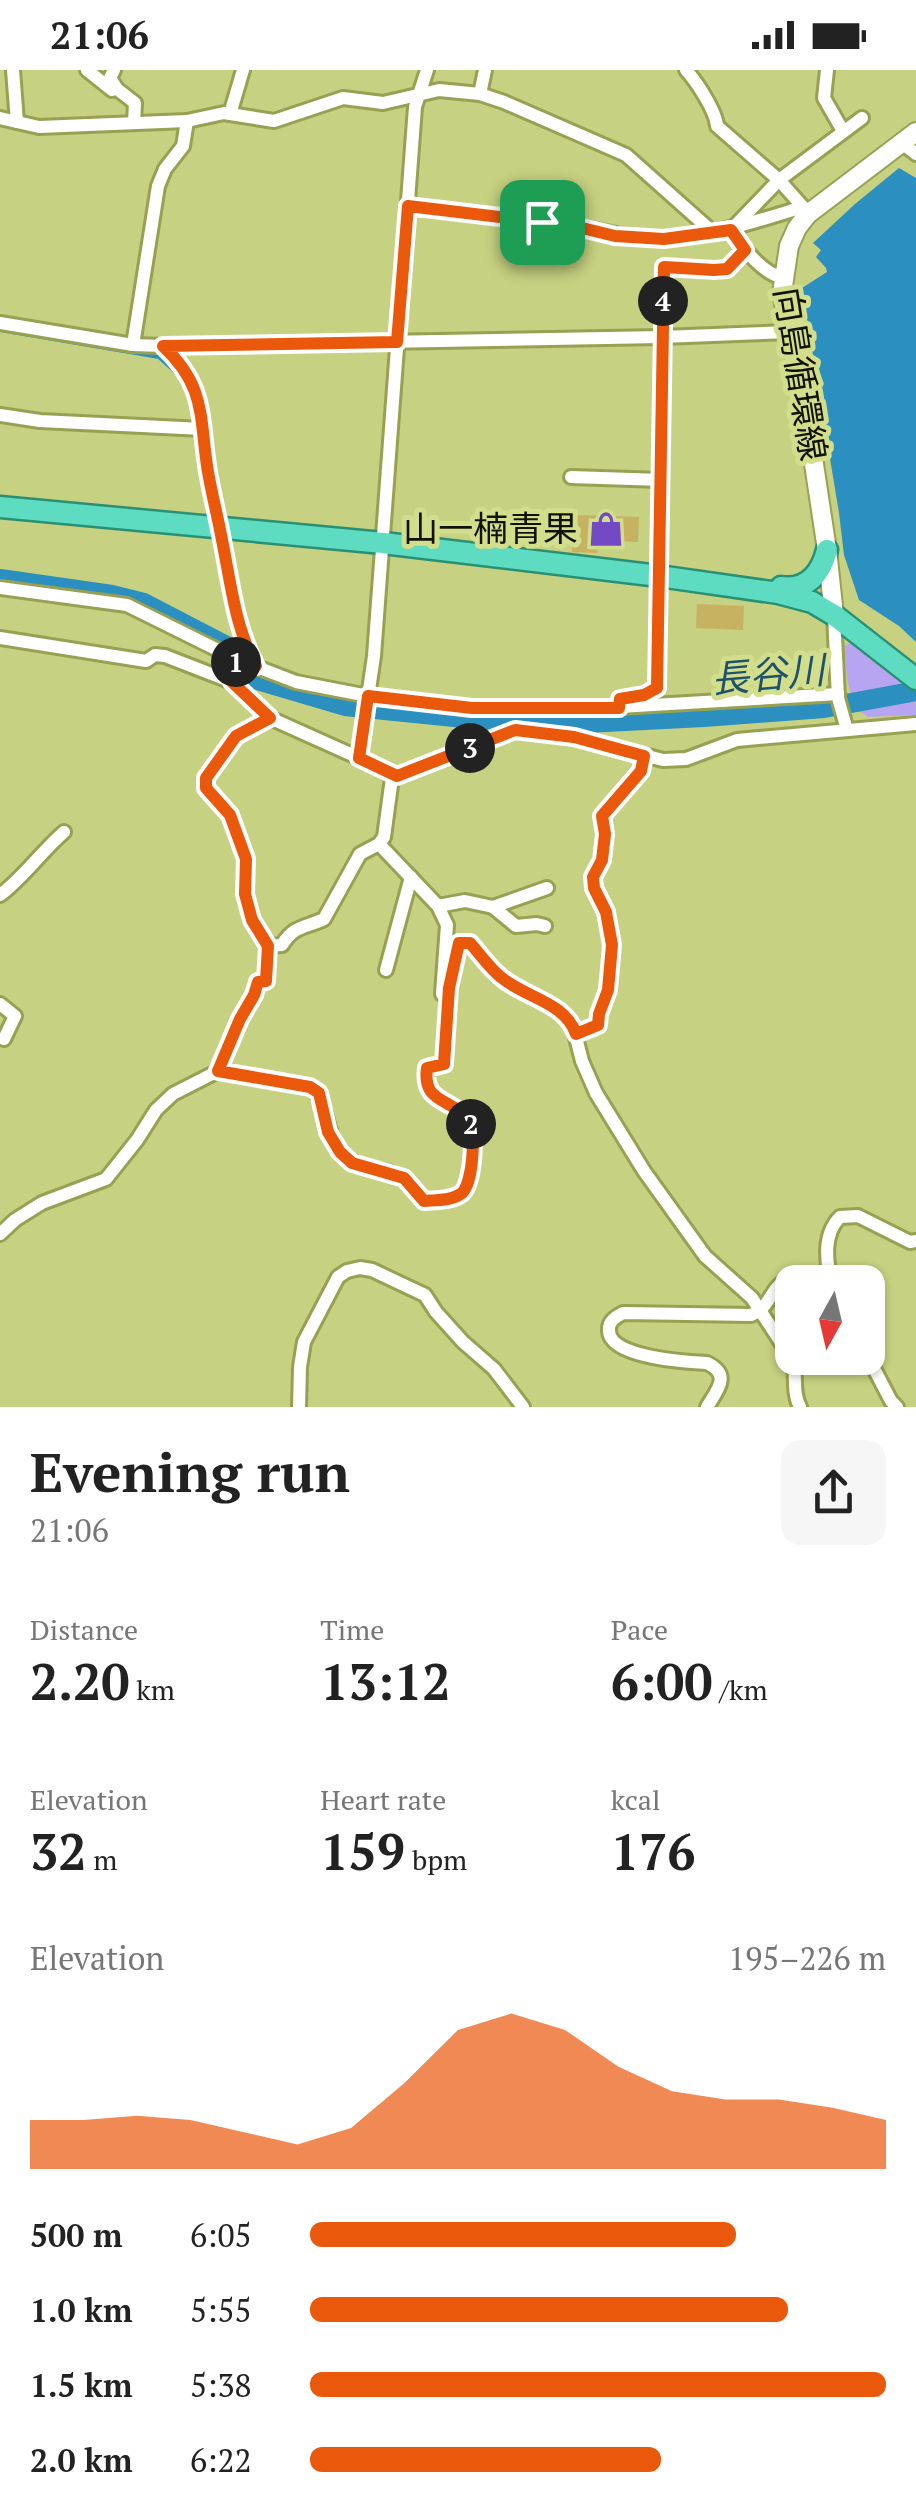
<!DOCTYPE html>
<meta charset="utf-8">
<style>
:root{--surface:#fff;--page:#f6f6f6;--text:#222;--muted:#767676;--accent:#ea580c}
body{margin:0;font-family:"PT Serif","Noto Sans JP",serif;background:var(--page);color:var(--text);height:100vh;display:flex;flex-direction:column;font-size:38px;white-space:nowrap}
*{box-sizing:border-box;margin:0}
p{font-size:32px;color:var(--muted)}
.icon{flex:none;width:55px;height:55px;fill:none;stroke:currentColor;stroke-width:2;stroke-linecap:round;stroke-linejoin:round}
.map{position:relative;height:1337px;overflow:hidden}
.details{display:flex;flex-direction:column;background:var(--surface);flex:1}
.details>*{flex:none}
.needle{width:65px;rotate:188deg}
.buttons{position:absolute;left:775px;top:1195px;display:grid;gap:20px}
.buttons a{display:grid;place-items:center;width:110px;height:110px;border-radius:20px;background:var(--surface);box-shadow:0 2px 8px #0004;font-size:50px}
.pin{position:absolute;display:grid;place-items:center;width:85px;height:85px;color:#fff;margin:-42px;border-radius:20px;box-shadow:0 5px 15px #0006}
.km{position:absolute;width:50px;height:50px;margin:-25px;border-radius:50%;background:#222;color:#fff;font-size:28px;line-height:50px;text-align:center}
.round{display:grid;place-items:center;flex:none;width:105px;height:105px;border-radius:20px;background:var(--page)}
.summary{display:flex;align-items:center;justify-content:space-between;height:170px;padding:0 30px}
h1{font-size:55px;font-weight:700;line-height:75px}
.metrics{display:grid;grid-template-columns:repeat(3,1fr);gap:15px;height:170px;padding:10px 30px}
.metrics div{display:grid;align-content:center}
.metrics b{font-size:50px;font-weight:700}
.metrics small{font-size:28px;font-weight:400}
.metrics p{font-size:28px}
.chart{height:280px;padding:20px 30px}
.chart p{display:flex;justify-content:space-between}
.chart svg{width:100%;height:180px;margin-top:10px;fill:var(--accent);opacity:.7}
ul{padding:0 30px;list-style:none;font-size:32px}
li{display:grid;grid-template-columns:160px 120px 1fr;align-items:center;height:75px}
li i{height:25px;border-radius:12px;background:var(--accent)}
.status{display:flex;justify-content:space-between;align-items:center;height:70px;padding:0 50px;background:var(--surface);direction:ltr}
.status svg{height:28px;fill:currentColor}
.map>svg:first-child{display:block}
.green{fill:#b7a5f1}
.water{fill:#2b8fc0}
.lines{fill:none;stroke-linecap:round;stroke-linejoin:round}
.stream{stroke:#2b8fc0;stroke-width:4}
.river{stroke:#2b8fc0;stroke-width:20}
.building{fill:#c7b262}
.minor-casing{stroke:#98a152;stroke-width:18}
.secondary-casing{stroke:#98a152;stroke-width:22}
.trunk-casing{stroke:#299074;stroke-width:25}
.minor{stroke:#fff;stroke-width:12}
.secondary{stroke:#fff;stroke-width:18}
.trunk{stroke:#5edcc2;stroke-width:20}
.route-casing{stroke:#fff;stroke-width:20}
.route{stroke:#ea580c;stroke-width:12}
.labels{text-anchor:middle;stroke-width:10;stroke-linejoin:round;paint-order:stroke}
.street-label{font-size:35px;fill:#111300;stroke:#d3de8d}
.poi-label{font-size:35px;fill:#111300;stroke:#d3de8d;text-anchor:end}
.water-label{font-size:38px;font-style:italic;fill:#1e526c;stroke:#d3de8d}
</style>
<div class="status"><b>21:06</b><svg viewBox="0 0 49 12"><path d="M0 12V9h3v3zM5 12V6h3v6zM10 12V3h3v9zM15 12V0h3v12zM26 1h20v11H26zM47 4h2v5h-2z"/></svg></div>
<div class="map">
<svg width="916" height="1337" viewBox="0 0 916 1337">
<rect width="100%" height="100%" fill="#c6d181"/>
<path class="green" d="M852,572C865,579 905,607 913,620C916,627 916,636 916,645L868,647C845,634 847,599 844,576Z"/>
<path class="water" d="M899,98L916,108V572L899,556L859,530L844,485L839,443L802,218L827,202L826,198L816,187L821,180L813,173L855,134Z"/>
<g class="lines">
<g class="stream">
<path d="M0,260L159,287L180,306"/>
<path d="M207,426L211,451"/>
<path d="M213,465L222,500"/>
</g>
<path class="river" d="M0,509L112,525L144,533L244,585L254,609L345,636L474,649L566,654L704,647L824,638L916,621"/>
</g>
<g class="building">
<path d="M573,445L639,447L638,472L600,471L597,483L572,482Z"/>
<path d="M697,534L744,536L743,560L696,558Z"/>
</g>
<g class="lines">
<defs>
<g id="minor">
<path d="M13,0L17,52"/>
<path d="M87,0L112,20"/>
<path d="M114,0L110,8L117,19L135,33L134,53"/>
<path d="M686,0C696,11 716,41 717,56L779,110L803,137"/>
<path d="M827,0L824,28L843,61"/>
<path d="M480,24L485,0"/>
<path d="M230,44L243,0"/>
<path d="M0,48L39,57L187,51L224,43L274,51L343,28L383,33L439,20L480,24L504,32L626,85L707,157L709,164"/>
<path d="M902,73L916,84"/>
<path d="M408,136C461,142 515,148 569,155C602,160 634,171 668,168C716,165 757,151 803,137L808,144"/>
<path d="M783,208C760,202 744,178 731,160L779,110L862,48"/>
<path d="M0,253L133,275L163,276L662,267L790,262"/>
<path d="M133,275L158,116L165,99L183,76L187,51"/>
<path d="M163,276C206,317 200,348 208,402C212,425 218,448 222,470C231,514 235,557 256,597"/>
<path d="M0,345L40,351L203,359"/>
<path d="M571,407L661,410"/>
<path d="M0,518L127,535L236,589L296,612L368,626L472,638L619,637L838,624"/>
<path d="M834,545L838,628L847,660"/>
<path d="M0,568L146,591L155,585L165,586L232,612"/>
<path d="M236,589L232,612L270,648L397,705"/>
<path d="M619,637L620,629L643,625L657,618L664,197L713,201L727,199L745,180"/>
<path d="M359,688L374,586L415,37L427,0"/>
<path d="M379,774L438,836L447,855L442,924H445L449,918L459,873H470L501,908L561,942L573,956L582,991L596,1023L644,1101L705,1186L752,1228L793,1291C797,1307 792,1322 800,1337"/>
<path d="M0,825C24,807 41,782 64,762"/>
<path d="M438,836L465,831L493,837L547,818"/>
<path d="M493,837L516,856L537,854L545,856"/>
<path d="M268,876L282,875C294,855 305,858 324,849L360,784L379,774L384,767L392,708L515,660L574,667L663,690L686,689L737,670L916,654"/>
<path d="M386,900L411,807"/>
<path d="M0,934L15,946L4,969"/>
<path d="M576,964L599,955V943L608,920L612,875L606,842L594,819L593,807L601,790L605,764L602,746L641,701L645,686"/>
<path d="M218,1001L240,949L254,925L258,912L266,911L268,876L252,850L245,824L246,789L229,745L206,718V708L236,665L270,648"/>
<path d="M0,1164L15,1150L42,1133L106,1109L137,1070L156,1040L173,1024L218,1001L310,1017C329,1031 324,1066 344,1086C362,1103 384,1096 402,1108C410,1113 417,1124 424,1131C435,1130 452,1131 462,1123C473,1114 477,1059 468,1048C450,1029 422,1033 427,998L444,994L449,918"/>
<path d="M831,1212C826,1190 823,1164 840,1147L858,1146L910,1172L916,1171"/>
<path d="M868,1287L891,1331L897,1337"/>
<path d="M299,1337L300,1297L304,1272L338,1207L347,1201L360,1198L372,1200L425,1225L436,1242L463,1272L494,1299L523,1337"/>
<path d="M707,1337C717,1320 732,1305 707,1293C688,1292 610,1288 609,1261C608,1251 616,1247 623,1243L751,1245C775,1237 770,1205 798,1212"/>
</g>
<path id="secondary" d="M834,545L827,480L809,361L782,223L789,176L797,158L808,144L916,62"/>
<g id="trunk">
<path d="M0,437L383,473L659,506L778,523L812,532L834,545L916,609"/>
<path d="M781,517C807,521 821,504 827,480"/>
</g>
</defs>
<use href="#minor" class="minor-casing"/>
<use href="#secondary" class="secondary-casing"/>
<use href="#trunk" class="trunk-casing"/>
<use href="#minor" class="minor"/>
<use href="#secondary" class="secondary"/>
<use href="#trunk" class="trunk"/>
</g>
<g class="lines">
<defs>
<path id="route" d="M408,136L542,152L582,158L615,166L664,169L731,160L745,180L727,199L714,200L664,197L657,618L644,625L620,629L619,638H472L368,626L359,688L397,706L515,660L574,667L644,686L641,701L602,746L605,764L602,790L593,807L594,818L606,842L612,875L608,920L599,944L598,955L576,964C565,932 526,928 502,908C490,899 480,884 470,873H459L449,918L444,994L427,998C422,1033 450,1028 467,1048C477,1059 473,1113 462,1123C452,1131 435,1130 424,1131L404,1108L352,1093L340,1082L328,1062L319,1023L310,1017L218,1001L240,949L254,925L258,912L266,911L268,876L252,850L245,824L246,789L230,745L206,718V708L236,666L270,648L232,612L236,590L256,596C235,557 231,514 222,470C218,448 212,425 208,402C199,348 207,317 163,276L397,272Z"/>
</defs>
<use href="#route" class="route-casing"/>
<use href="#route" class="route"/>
</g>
<defs>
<symbol id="shop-bare" viewBox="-9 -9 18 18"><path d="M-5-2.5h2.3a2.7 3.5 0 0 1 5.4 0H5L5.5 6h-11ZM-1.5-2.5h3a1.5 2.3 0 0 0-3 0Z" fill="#734ac3" stroke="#d3de8d" stroke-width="2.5" paint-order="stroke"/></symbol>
</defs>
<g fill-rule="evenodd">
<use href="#shop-bare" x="581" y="434" width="50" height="50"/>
</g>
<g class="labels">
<g class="street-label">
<text transform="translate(800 304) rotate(81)" y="12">向島循環線</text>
</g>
<g class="poi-label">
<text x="578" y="471">山一楠青果</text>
</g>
<g class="water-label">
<text transform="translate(768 605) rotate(-5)" y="13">長谷川</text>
</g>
</g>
</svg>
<div class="buttons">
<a><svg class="needle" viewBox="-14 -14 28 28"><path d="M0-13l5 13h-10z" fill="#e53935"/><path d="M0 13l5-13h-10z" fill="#767676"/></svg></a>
</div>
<div class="pin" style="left:542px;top:152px;background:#1e9e55"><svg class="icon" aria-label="arrive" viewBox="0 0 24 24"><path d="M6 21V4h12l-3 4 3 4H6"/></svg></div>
<b class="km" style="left:236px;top:592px">1</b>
<b class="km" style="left:471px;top:1054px">2</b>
<b class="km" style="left:470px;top:678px">3</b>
<b class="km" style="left:663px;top:231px">4</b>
</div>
<section class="details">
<div class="summary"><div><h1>Evening run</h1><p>21:06</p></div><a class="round"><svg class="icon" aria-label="share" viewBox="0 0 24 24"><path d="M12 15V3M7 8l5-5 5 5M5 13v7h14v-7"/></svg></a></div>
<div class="metrics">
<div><p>Distance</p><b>2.20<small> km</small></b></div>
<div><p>Time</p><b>13:12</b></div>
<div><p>Pace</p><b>6:00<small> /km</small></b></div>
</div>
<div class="metrics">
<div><p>Elevation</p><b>32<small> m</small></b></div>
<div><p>Heart rate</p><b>159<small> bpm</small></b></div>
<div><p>kcal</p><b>176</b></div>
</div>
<div class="chart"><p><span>Elevation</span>195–226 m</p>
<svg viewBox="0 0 160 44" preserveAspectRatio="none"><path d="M0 44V32L10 32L20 31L30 32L40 35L50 38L60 34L70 23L80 10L90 6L100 10L110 19L120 25L130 27L140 27L150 29L160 32V44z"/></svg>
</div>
<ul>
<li><b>500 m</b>6:05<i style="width:74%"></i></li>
<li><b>1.0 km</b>5:55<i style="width:83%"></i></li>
<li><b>1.5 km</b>5:38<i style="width:100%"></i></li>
<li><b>2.0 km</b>6:22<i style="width:61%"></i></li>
</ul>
</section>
